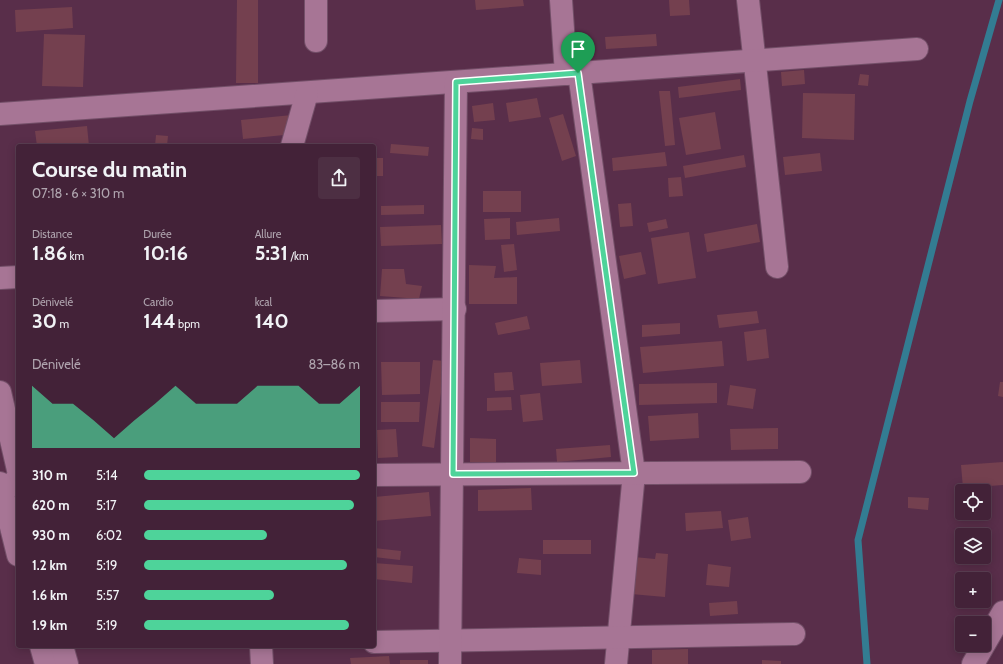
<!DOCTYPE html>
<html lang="fr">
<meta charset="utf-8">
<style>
:root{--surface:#432238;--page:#4d2f43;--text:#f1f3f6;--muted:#afa4ae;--line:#5b3f53;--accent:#4ed39a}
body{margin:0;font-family:Cabin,sans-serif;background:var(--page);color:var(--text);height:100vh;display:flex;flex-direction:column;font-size:15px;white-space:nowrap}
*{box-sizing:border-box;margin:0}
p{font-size:13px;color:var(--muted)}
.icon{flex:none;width:22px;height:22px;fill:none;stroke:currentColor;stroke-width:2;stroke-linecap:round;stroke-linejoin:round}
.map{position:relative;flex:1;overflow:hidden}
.drawer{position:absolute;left:16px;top:144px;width:360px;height:504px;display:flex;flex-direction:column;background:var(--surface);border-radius:4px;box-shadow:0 2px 10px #0003,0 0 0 1px var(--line)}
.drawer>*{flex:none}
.tools{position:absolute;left:955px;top:484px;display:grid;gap:8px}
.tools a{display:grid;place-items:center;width:36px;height:36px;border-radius:4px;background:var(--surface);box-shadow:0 2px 10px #0003,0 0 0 1px var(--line);font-size:20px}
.pin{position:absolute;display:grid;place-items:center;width:34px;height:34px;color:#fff;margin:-41px -17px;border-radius:50% 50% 50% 0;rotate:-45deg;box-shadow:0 0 4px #0007}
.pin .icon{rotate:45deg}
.round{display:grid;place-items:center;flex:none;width:42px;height:42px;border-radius:4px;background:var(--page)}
.overview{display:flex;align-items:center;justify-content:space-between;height:68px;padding:0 16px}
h1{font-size:22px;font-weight:800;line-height:30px}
.metrics{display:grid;grid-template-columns:repeat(3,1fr);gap:6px;height:68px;padding:4px 16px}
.metrics div{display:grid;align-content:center}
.metrics b{font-size:20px;font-weight:800}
.metrics small{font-size:11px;font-weight:400}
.metrics p{font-size:11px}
.chart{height:112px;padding:8px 16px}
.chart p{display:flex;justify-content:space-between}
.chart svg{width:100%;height:72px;margin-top:4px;fill:var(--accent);opacity:.7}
ul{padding:0 16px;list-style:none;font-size:13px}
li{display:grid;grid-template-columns:64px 48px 1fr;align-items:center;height:30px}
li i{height:10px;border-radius:5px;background:var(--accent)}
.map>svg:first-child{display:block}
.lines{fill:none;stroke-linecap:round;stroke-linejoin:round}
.stream{stroke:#337c92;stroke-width:7}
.building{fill:#74404f}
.minor-casing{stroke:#734f68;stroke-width:24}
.secondary-casing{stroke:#734f68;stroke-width:24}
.minor{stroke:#a77595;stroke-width:22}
.secondary{stroke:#a77595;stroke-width:22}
.route-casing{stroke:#fff;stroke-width:8}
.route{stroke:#4ed39a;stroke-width:5}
</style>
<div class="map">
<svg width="1003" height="664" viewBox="0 0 1003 664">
<rect width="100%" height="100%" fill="#592e4a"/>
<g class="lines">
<path class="stream" d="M867,664L858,540L970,101L999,0"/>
</g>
<g class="building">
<path d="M237,0H258V83H236Z"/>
<path d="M475,0H523L524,6L476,10Z"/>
<path d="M669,0H689L690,15L670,16Z"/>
<path d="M72,7L73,28L16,32L15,10Z"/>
<path d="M44,34L85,35L83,87L42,86Z"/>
<path d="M656,34L657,46L606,49L605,37Z"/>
<path d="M804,70L805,84L782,86L781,72Z"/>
<path d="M860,74L869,75L868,86L858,85Z"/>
<path d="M740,79L741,90L679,98L678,87Z"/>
<path d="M659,91H670L675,145L665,146Z"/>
<path d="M803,93L855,94L854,140L802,138Z"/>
<path d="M537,98L541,117L509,122L506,103Z"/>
<path d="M493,103L495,120L474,122L472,106Z"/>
<path d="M715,112L721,149L686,155L679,118Z"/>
<path d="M563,114L576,156L562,161L549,118Z"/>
<path d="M292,115L294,134L243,139L241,120Z"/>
<path d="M87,126L89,146H37L35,131Z"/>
<path d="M472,128L483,129V140L471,139Z"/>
<path d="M156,135L168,136L167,146H155Z"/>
<path d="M391,144L429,147L428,156L390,153Z"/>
<path d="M665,152L667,166L613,171L612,158Z"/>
<path d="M820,153L822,171L785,175L783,157Z"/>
<path d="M744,155L746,167L685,178L683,166Z"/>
<rect x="374" y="158" width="9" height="18"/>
<path d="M681,177L683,196L669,197L668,178Z"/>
<rect x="483" y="191" width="38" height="21"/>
<path d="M631,203L633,226L620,227L618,204Z"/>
<path d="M424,205V214L381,215V206Z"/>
<path d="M510,218V239L485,240L484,219Z"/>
<path d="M559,218L560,231L517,235L516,222Z"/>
<path d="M666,219L668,228L649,232L647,223Z"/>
<path d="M757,224L760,242L707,252L704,234Z"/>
<path d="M441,225L442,244L381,246L380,227Z"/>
<path d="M689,232L696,278L658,284L651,238Z"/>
<path d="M514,244L517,270L504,272L501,245Z"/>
<path d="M641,252L646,274L624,279L619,256Z"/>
<path d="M469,265L496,266L494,278L517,277V304H469Z"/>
<path d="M382,269H404L406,284L422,286L419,299L380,296Z"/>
<path d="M757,311L759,323L719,328L717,315Z"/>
<path d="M527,316L530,329L498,335L495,323Z"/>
<path d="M680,323V334L642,337V325Z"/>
<path d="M766,329L769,358L747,361L744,332Z"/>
<path d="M722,341L724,366L643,373L640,347Z"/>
<path d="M433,360L445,361L434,448L422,446Z"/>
<path d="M580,360L582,383L542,386L540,363Z"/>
<path d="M381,362H420V394L382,395Z"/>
<path d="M512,372L514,390L495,391L494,373Z"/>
<path d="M1000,382H1003V397L998,396Z"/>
<path d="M717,383V403L639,405V384Z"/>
<path d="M730,385L756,389L753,409L727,405Z"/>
<path d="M540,393L543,420L523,422L520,395Z"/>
<path d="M374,397L377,398L375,418H374Z"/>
<path d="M511,397L512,410L487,411V398Z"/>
<path d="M381,402H420L419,422H381Z"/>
<path d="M698,413L699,438L650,441L648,416Z"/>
<path d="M778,428V449L731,450L730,429Z"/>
<path d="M396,429L398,457L378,458L377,430Z"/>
<path d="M470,438L496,439V463L470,462Z"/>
<path d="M610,445L611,457L557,462L556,449Z"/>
<path d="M1003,462V485L963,488L961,465Z"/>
<path d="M531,488L532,510L478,511V490Z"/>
<path d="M429,492L431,516L374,521V497Z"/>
<path d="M908,497L929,498L928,510L908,508Z"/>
<path d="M721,511L723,528L686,531L685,513Z"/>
<path d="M748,517L751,538L731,541L728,520Z"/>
<rect x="543" y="540" width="48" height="14"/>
<path d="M374,548L401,551L400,560L374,557Z"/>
<path d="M656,553L668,554L665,597L631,594L634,557L655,559Z"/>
<path d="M519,558L541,560V575L517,573Z"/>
<path d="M374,563L413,566L412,583L374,579Z"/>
<path d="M708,564L731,567L729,587L706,585Z"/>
<path d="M737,601L738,614L710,616L709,603Z"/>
<path d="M688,649V664H652V650Z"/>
<path d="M389,656L390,664H351L350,658Z"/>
<rect x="400" y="660" width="28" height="4"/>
<path d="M762,660L781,661V664H762Z"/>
</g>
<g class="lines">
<defs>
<g id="minor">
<path d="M316,0V41"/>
<path d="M561,0L566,74"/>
<path d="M748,0L777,267"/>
<path d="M579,73L634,473L616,664"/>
<path d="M0,114L917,49"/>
<path d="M292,146L307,93"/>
<path d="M0,278L18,277"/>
<path d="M374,311L455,309"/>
<path d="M374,475L800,472"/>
<path d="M0,493H2L18,478"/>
<path d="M374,642L794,634"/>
<path d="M261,646L262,664"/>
<path d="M450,664L456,82"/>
<path d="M973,664L1003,612"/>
</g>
<g id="secondary">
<path d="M0,392L18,470"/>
<path d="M0,483L18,555"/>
<path d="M41,646L46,664"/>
<path d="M62,646L67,664"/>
</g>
</defs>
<use href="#minor" class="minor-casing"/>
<use href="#secondary" class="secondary-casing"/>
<use href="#minor" class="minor"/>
<use href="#secondary" class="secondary"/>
</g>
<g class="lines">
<defs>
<path id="route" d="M578,73L634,473L453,474L456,82Z"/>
</defs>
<use href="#route" class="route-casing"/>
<use href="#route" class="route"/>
</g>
</svg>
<div class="tools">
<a><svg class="icon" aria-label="locate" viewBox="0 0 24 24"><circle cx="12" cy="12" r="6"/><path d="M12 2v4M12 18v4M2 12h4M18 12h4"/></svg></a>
<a><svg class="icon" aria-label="layers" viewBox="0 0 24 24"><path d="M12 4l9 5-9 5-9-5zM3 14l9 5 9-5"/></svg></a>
<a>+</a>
<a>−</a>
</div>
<div class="pin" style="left:578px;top:73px;background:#1e9e55"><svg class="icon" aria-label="arrive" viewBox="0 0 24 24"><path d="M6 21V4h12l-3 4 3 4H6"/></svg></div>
<section class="drawer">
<div class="overview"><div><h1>Course du matin</h1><p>07:18 · 6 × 310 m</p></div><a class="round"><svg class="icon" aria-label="share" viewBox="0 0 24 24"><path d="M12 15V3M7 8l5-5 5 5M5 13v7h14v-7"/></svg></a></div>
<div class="metrics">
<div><p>Distance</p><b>1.86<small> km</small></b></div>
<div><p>Durée</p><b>10:16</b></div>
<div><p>Allure</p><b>5:31<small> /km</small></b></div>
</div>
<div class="metrics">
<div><p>Dénivelé</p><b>30<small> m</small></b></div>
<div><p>Cardio</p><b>144<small> bpm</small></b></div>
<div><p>kcal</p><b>140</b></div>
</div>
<div class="chart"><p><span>Dénivelé</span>83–86 m</p>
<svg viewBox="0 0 160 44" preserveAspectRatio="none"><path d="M0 44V6L10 17L20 17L30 27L40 38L50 27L60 17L70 6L80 17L90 17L100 17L110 6L120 6L130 6L140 17L150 17L160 6V44z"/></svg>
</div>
<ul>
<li><b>310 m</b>5:14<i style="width:100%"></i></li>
<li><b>620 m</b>5:17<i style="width:97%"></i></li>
<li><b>930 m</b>6:02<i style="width:57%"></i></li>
<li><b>1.2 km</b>5:19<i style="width:94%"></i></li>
<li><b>1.6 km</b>5:57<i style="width:60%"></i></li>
<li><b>1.9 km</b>5:19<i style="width:95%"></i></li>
</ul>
</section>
</div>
